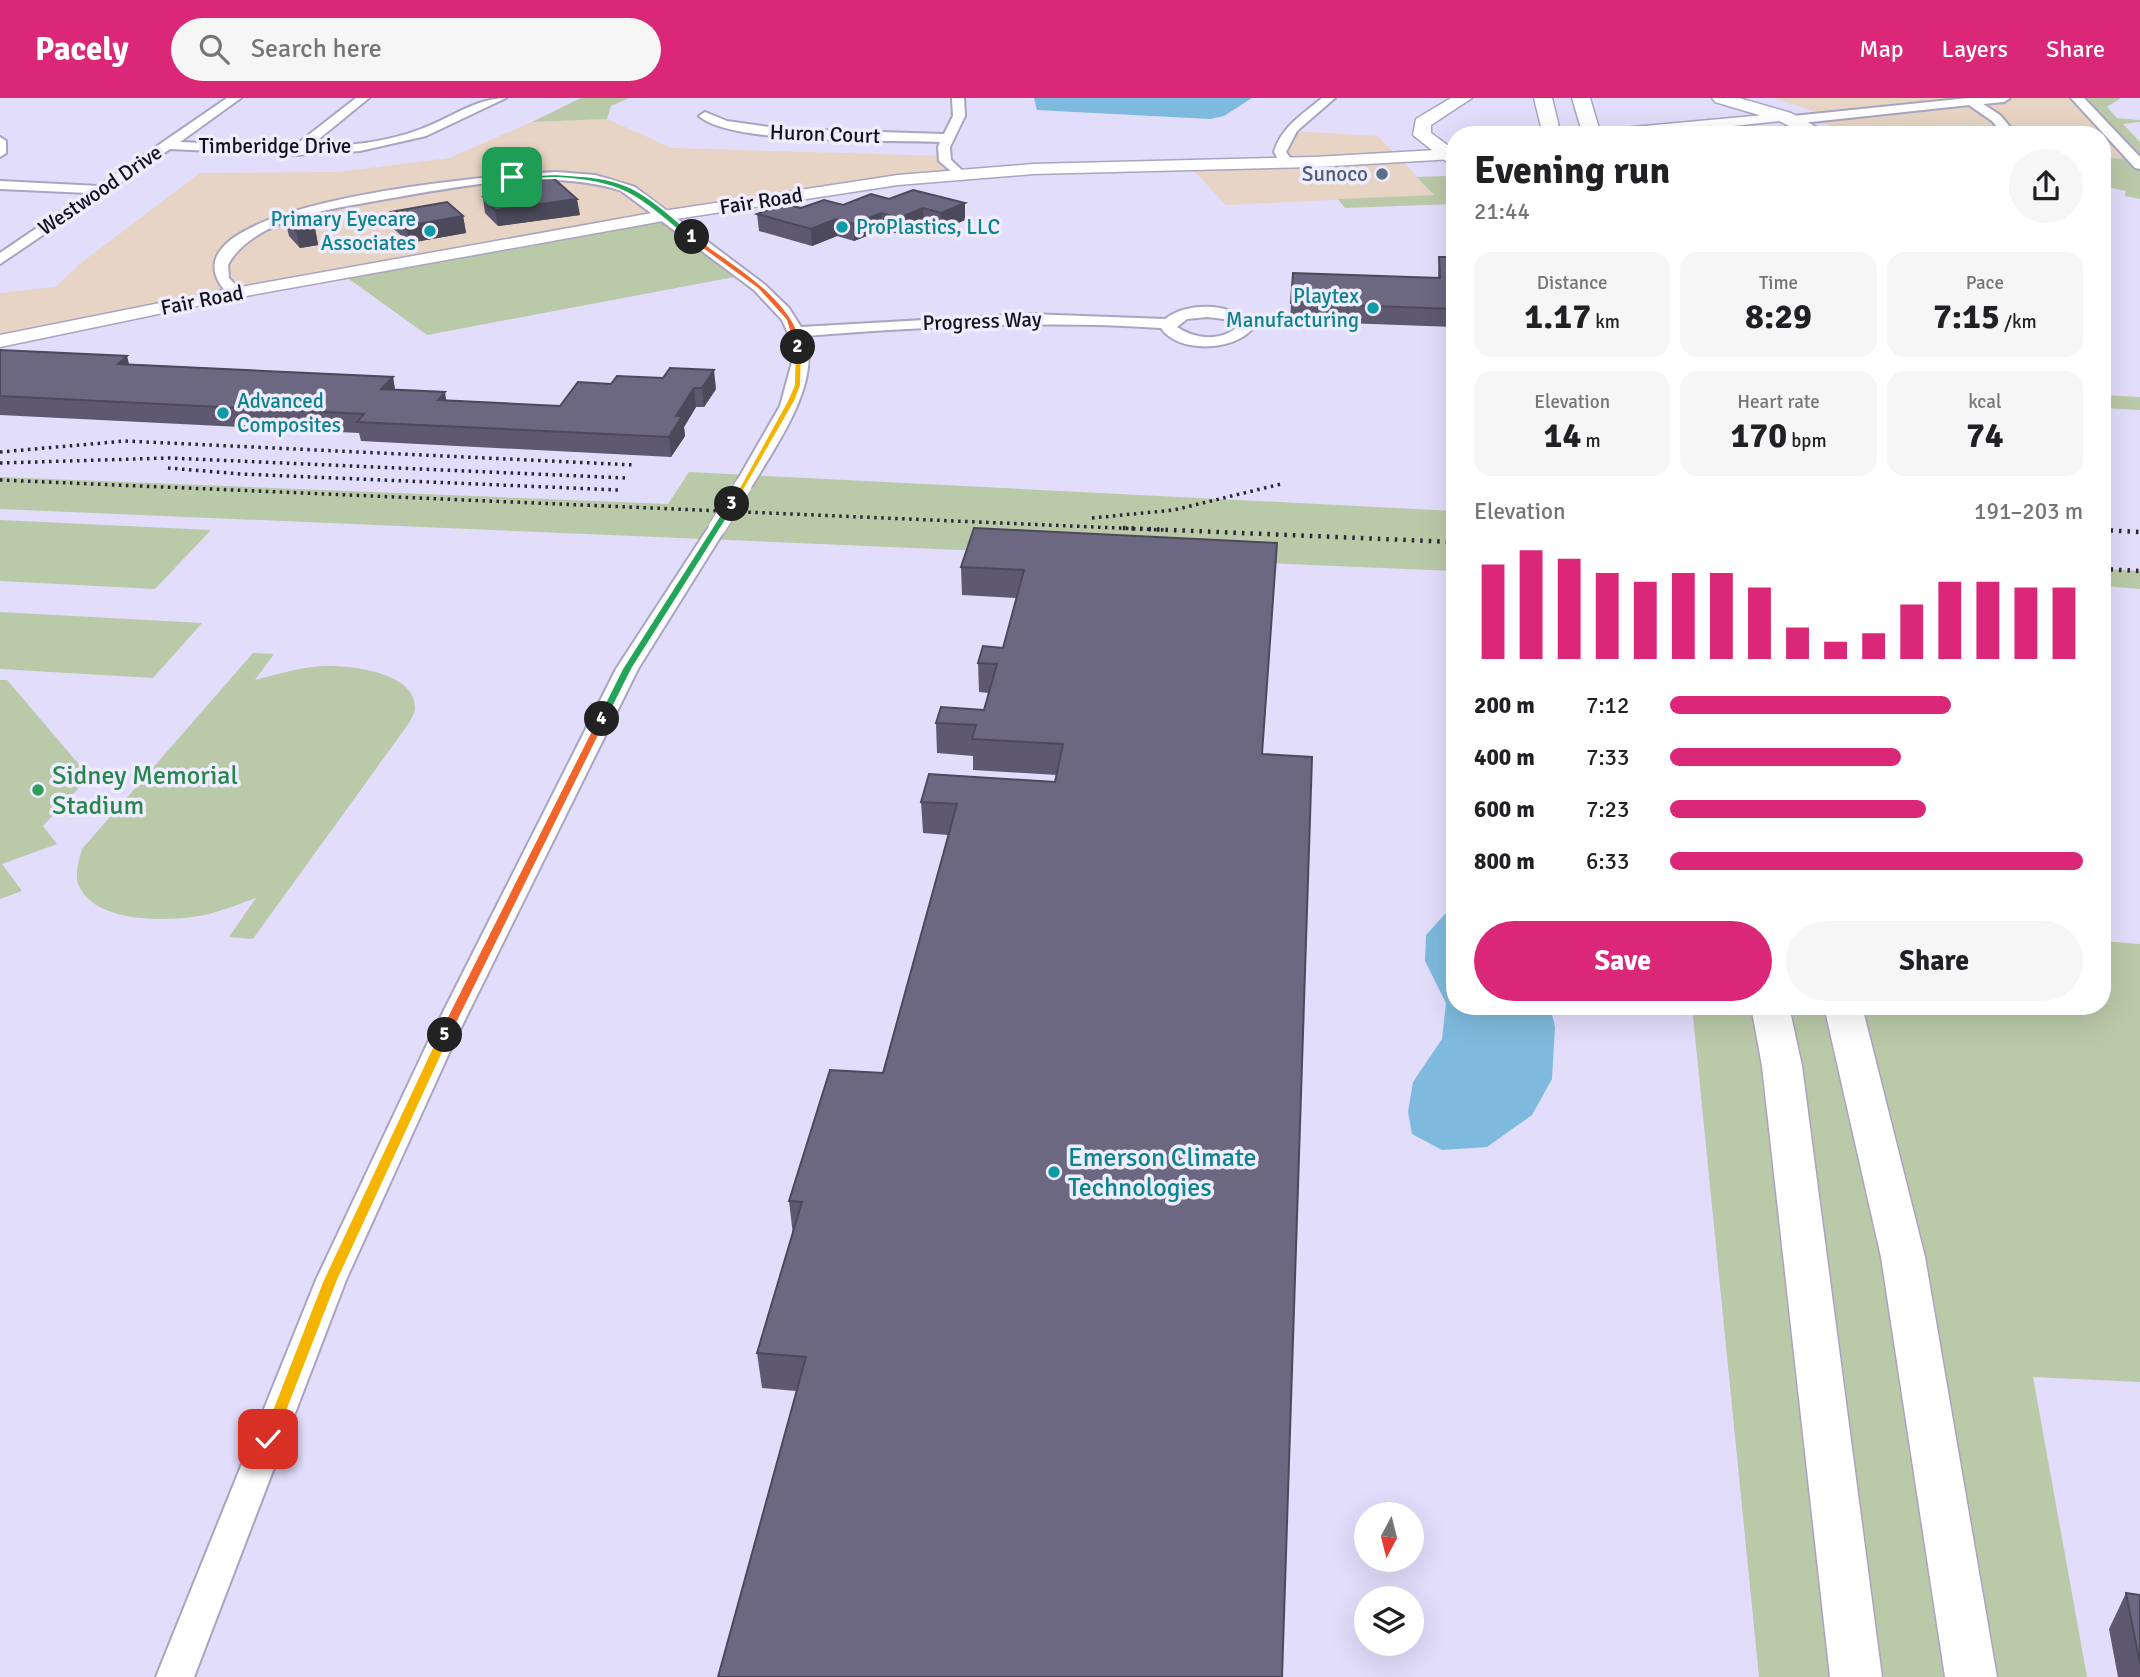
<!DOCTYPE html>
<meta charset="utf-8">
<style>
:root{--surface:#fff;--page:#f6f6f6;--text:#202124;--muted:#757577;--accent:#db2777}
body{margin:0;font-family:Signika,sans-serif;background:var(--page);color:var(--text);height:100vh;display:flex;flex-direction:column;font-size:26px;white-space:nowrap}
*{box-sizing:border-box;margin:0}
p{font-size:23px;color:var(--muted)}
.icon{flex:none;width:38px;height:38px;fill:none;stroke:currentColor;stroke-width:2;stroke-linecap:round;stroke-linejoin:round}
.map{position:relative;flex:1;overflow:hidden}
.drawer{position:absolute;left:1446px;top:28px;width:665px;height:889px;display:flex;flex-direction:column;background:var(--surface);border-radius:28px;box-shadow:0 7px 28px #0002}
.drawer>*{flex:none}
.needle{width:46px;rotate:187deg}
.fabs{position:absolute;left:1354px;top:1404px;display:grid;gap:14px}
.fabs a{display:grid;place-items:center;width:70px;height:70px;border-radius:50%;background:var(--surface);box-shadow:0 7px 28px #0002;font-size:35px}
.pin{position:absolute;display:grid;place-items:center;width:60px;height:60px;color:#fff;margin:-30px;border-radius:14px;box-shadow:0 4px 10px #0006}
.km{position:absolute;width:35px;height:35px;margin:-18px;border-radius:50%;background:#222;color:#fff;font-size:19px;line-height:35px;text-align:center}
.round{display:grid;place-items:center;flex:none;width:74px;height:74px;border-radius:37px;background:var(--page)}
.head{display:flex;align-items:center;justify-content:space-between;height:119px;padding:0 28px}
h1{font-size:38px;font-weight:700;line-height:52px}
.stats{display:grid;grid-template-columns:repeat(3,1fr);gap:10px;height:119px;padding:7px 28px}
.stats div{display:grid;align-content:center;border-radius:18px;background:var(--page);text-align:center}
.stats b{font-size:35px;font-weight:700}
.stats small{font-size:19px;font-weight:400}
.stats p{font-size:19px}
.chart{height:196px;padding:14px 28px}
.chart p{display:flex;justify-content:space-between}
.chart svg{width:100%;height:126px;margin-top:7px;stroke:var(--accent);stroke-width:6}
.primary-button{display:flex;gap:14px;margin-top:auto;padding:14px 28px}
.primary-button a{flex:1;height:80px;border-radius:42px;background:var(--accent);color:#fff;font-size:28px;font-weight:700;line-height:80px;text-align:center}
.primary-button a+a{background:var(--page);color:var(--text)}
ul{padding:0 28px;list-style:none;font-size:23px}
li{display:grid;grid-template-columns:112px 84px 1fr;align-items:center;height:52px}
li i{height:18px;border-radius:9px;background:var(--accent)}
header{display:flex;align-items:center;gap:42px;box-sizing:border-box;height:98px;padding:0 35px;background:var(--accent);color:#fff}
header strong{font-size:33px}
nav{display:flex;gap:38px;margin-inline-start:auto;font-size:24px}
.search{width:490px;height:63px;background:var(--page);display:flex;align-items:center;gap:18px;box-sizing:border-box;padding:0 24px;border-radius:38px;color:var(--muted);font-size:26px}
.map>svg:first-child{display:block}
.commercial{fill:#e7d4c4}
.green{fill:#bac9a8}
.water{fill:#7ebadd}
.lines{fill:none;stroke-linecap:round;stroke-linejoin:round}
.minor-casing{stroke:#a9a4c0;stroke-width:4}
.major-casing{stroke:#a9a4c0;stroke-width:3}
.highway-casing{stroke:#a9a4c0;stroke-width:3}
.minor{fill:#fff;fill-rule:evenodd}
.major{fill:#fff;fill-rule:evenodd}
.highway{fill:#fff;fill-rule:evenodd}
.rail-far1{stroke:#2a2834;stroke-width:3.5;stroke-dasharray:2.5 4.5;stroke-linecap:butt}
.rail{stroke:#2a2834;stroke-width:4.5;stroke-dasharray:2.5 6;stroke-linecap:butt}
.minor-bridge-casing{stroke:#a9a4c0;stroke-width:19;stroke-linecap:butt}
.minor-bridge{stroke:#fff;stroke-width:17}
.wall{fill:#5e5970}
.shaded-wall{fill:#4c495b}
.building{fill:#6d6882;stroke:#4c495b;stroke-width:2}
.split-1{fill:#22a559;stroke:#fff;stroke-width:2}
.split-2{fill:#f0652b;stroke:#fff;stroke-width:2}
.split-3{fill:#f5b400;stroke:#fff;stroke-width:2}
.split-4{fill:#22a559;stroke:#fff;stroke-width:2}
.split-5{fill:#f0652b;stroke:#fff;stroke-width:2}
.split-6{fill:#f5b400;stroke:#fff;stroke-width:2}
.service-dot{fill:#5c6f8a;stroke:#efecfe;stroke-width:2.5}
.culture-dot{fill:#0f9aa8;stroke:#efecfe;stroke-width:2.5}
.leisure-dot{fill:#2e9e5b;stroke:#efecfe;stroke-width:2.5}
.labels{text-anchor:middle;stroke-width:7;stroke-linejoin:round;paint-order:stroke}
.far-street-label{font-size:21px;fill:#13111b;stroke:#efecfe}
.far-service-label{font-size:21px;fill:#4e5e75;stroke:#efecfe;text-anchor:end}
.far-culture-label{font-size:21px;fill:#0d838f;stroke:#efecfe;text-anchor:end}
.leisure-label{font-size:26px;fill:#27864d;stroke:#efecfe;text-anchor:start}
.culture-label{font-size:26px;fill:#0d838f;stroke:#efecfe;text-anchor:start}
</style>
<header>
<strong>Pacely</strong>
<div class="search"><svg class="icon" aria-label="search" viewBox="0 0 24 24"><circle cx="10" cy="10" r="6"/><path d="M15 15l6 6"/></svg>Search here</div>
<nav><a>Map</a><a>Layers</a><a>Share</a></nav>
</header>
<div class="map">
<svg width="2140" height="1579" viewBox="0 0 2140 1579">
<rect width="100%" height="100%" fill="#e2ddfb"/>
<g class="commercial">
<path d="M1774,0H2077L2134,61L2102,60V37H1852L1807,17L1818,15Z"/>
<path d="M607,21L672,50L945,58L958,75L663,118L0,243V195L55,189L81,165L200,75L338,74L449,60L532,24Z"/>
<path d="M1290,33L1378,38L1435,97L1226,107L1189,68L1287,65L1280,54Z"/>
</g>
<g class="green">
<path d="M581,0H629L611,8L607,21L532,24Z"/>
<path d="M2077,0H2121L2107,9L2117,20L2140,22V24L2123,26L2140,44V101L2125,98L2126,93L2102,88V60L2133,61Z"/>
<path d="M1446,78L1454,85V106L1345,110L1338,101L1434,97L1417,79Z"/>
<path d="M663,118L745,177L427,237L342,176Z"/>
<path d="M2102,297L2140,299V312L2102,310Z"/>
<path d="M689,374L1454,413V473L0,411V379L668,406Z"/>
<path d="M0,422L211,432L155,491L0,483Z"/>
<path d="M2102,471L2140,473V491L2102,488Z"/>
<path d="M0,514L202,525L153,580L0,571Z"/>
<path d="M253,555L274,556L255,582C278,576 301,569 324,568C350,567 416,574 415,610C415,615 411,621 409,625L253,841L229,839L256,800C241,805 225,812 209,816C175,824 96,827 79,788C74,777 79,762 82,751Z"/>
<path d="M0,582H7L77,664L87,681L43,728L57,746L2,766L22,793L0,801Z"/>
<path d="M2102,843L2140,846V1284L2033,1279L2087,1579H1759L1692,908H2102Z"/>
</g>
<g class="water">
<path d="M1034,0H1252L1224,18L1210,21L1037,12Z"/>
<path d="M1445,816H1454V908H1550L1555,929L1552,981L1532,1017L1487,1049L1442,1052L1412,1036L1408,1014L1413,984L1442,941L1446,905L1425,863L1426,837Z"/>
</g>
<g class="lines">
<defs>
<g id="minor">
<path d="M227,0H241L180,44L293,49L356,0H369L309,49C346,48 385,45 421,31C449,21 476,0 506,0L426,38L360,53L296,57L170,51L0,166V155L88,95L0,91V83L99,88Z"/>
<path d="M952,0H964L965,18L950,49L951,62L965,75L958,79L939,63L938,49L940,44C892,42 731,47 699,18L705,14L727,23L784,31L944,36L953,18Z"/>
<path d="M1322,0H1335L1297,33L1286,54L1294,65L1292,68H1282L1274,54C1282,28 1302,17 1322,0Z"/>
<path d="M1969,0H2010L2004,4L1983,6L2000,17L2017,37H2004L1992,23L1969,7L1793,26L1787,22L1793,18Z"/>
<path d="M2071,0H2084L2140,59V71L2135,70Z"/>
<path d="M0,39L6,43V55L0,59Z"/>
<path d="M556,74L595,77L635,89L764,186L789,210L801,229L1029,216L1165,221C1188,203 1237,204 1253,230C1235,253 1178,256 1161,230C1042,222 924,229 805,238C822,285 775,349 752,388L743,393L734,388L780,308L792,264L791,242L782,222L754,192L620,92C599,86 579,83 557,82C498,80 439,92 381,102C354,107 324,111 297,120C272,127 240,143 228,167L229,180L243,195L240,198H230C134,104 513,76 556,74ZM1207,219L1224,221L1237,229C1221,244 1194,241 1177,229L1187,221Z"/>
<path d="M717,424L726,430L638,571L455,942L346,1182L194,1579H156L316,1182L429,942L616,571L708,430Z"/>
</g>
<g id="major">
<path d="M1785,15L1790,16L1792,19L1790,22L1650,37H1594L1601,32Z"/>
<path d="M1454,51V61L1315,69L1033,76L898,87L663,123L235,200L0,249V237L235,190L663,113L898,77L1033,66L1315,59Z"/>
</g>
<g id="highway">
<path d="M1451,0H1472L1431,27V35L1454,52V66L1447,64L1413,37L1416,21Z"/>
<path d="M1534,0H1552L1561,37H1543Z"/>
<path d="M1572,0H1590L1601,37H1583Z"/>
<path d="M1712,0H1739L1791,15L1831,37H1807L1779,23L1715,4Z"/>
<path d="M1751,908H1789L1802,968L1882,1579H1830L1762,968Z"/>
<path d="M1824,908H1862L1925,1159L1997,1579H1945L1881,1159Z"/>
</g>
</defs>
<use href="#minor" class="minor-casing"/>
<use href="#major" class="major-casing"/>
<use href="#highway" class="highway-casing"/>
<use href="#minor" class="minor"/>
<use href="#major" class="major"/>
<use href="#highway" class="highway"/>
<g class="rail-far1">
<path d="M0,354L125,343L635,367"/>
<path d="M0,365L169,360L626,380"/>
<path d="M168,370L241,376L618,392"/>
<path d="M0,382L1164,432"/>
<path d="M1092,420L1174,412L1281,386"/>
</g>
<g class="rail">
<path d="M1123,430L1454,444"/>
<path d="M2102,432L2140,434"/>
<path d="M2102,471L2140,473"/>
</g>
<defs>
<path id="minor-bridge" d="M717,430L743,388"/>
</defs>
<use href="#minor-bridge" class="minor-bridge-casing"/>
<use href="#minor-bridge" class="minor-bridge"/>
</g>
<g class="wall">
<path d="M523,83L580,117L498,128L485,115L483,99L524,92Z"/>
<path d="M889,101L965,105V122L942,132L924,127L899,136L882,132L854,143L837,138L812,148L759,133L757,116L801,110L843,107Z"/>
<path d="M391,114L463,118L466,135L409,145L394,131Z"/>
<path d="M285,121L315,130L318,147L300,150L289,138Z"/>
<path d="M1439,159H1454V229L1290,223L1293,175L1438,180Z"/>
<path d="M0,252L129,266L393,279L395,292L446,302L560,308L611,286L617,278L716,291L704,309H696L684,329L685,338L671,359L361,343L359,335L0,317Z"/>
<path d="M1277,445L796,1293L762,1290L757,1255L793,1137L789,1103L883,975L948,737L923,735L921,704L1055,684L1057,677L973,672V658L937,655L936,625L984,612L989,595L979,594L978,565L1003,550L1016,500L962,497L961,469Z"/>
<path d="M2126,1495L2140,1497V1579H2118L2109,1531Z"/>
</g>
<g class="shaded-wall">
<path d="M577,101L580,117L498,128L495,112Z"/>
<path d="M965,105V122L942,132L941,115Z"/>
<path d="M923,110L924,127L899,136V120Z"/>
<path d="M881,115L882,132L854,143L853,126Z"/>
<path d="M463,118L466,135L409,145L406,128Z"/>
<path d="M836,121L837,138L812,148L811,131Z"/>
<path d="M315,130L318,147L300,150L296,133Z"/>
<path d="M127,258L132,277L118,266Z"/>
<path d="M714,272L716,291L704,309L702,290Z"/>
<path d="M393,279L396,298L381,291Z"/>
<path d="M694,290L696,309L684,329L685,338L671,359L669,339L676,318Z"/>
<path d="M445,294L448,314L438,302Z"/>
</g>
<g class="building">
<path d="M551,78L577,101L495,112L483,99L532,91L523,83Z"/>
<path d="M913,92L965,105L941,115L923,110L899,120L881,115L853,126L836,121L811,131L757,116L784,106L801,110L824,102L843,107L871,96L889,101Z"/>
<path d="M447,104L463,118L406,128L391,114Z"/>
<path d="M302,118L315,130L296,133L285,121Z"/>
<path d="M1439,159H1454V211L1291,205L1293,175L1440,180Z"/>
<path d="M0,252L127,258L118,266L393,279L381,291L445,294L438,302L560,308L578,284L611,286L617,278L663,280L670,270L714,272L702,290H694L676,318H682L669,339L357,324L364,316L0,298Z"/>
<path d="M974,430L1277,445L1262,656L1312,659L1282,1579H718L806,1259L757,1255L802,1104L789,1103L830,972L883,975L957,706L921,704L929,676L1055,684L1063,646L972,641L976,627L936,625L941,609L984,612L997,566L978,565L983,548L1003,550L1024,472L961,469Z"/>
<path d="M2126,1495L2140,1497V1566Z"/>
</g>
<path class="split-1" d="M555,76C579,78 603,78 625,87C647,95 678,123 695,139L689,141C638,100 627,84 558,80C543,79 523,84 509,79Z"/>
<path class="split-2" d="M689,138H694C728,163 800,204 801,250L794,249L786,222L758,191L689,141Z"/>
<path class="split-3" d="M795,247L802,249L801,287L795,303L736,406L729,408L787,303L794,287Z"/>
<path class="split-4" d="M732,403L736,406L632,571L607,621L599,623L597,621L622,571L727,406Z"/>
<path class="split-5" d="M602,618L607,621L451,937L449,940H440L438,937L597,621Z"/>
<path class="split-6" d="M445,933L451,937L338,1182L276,1341L274,1345H263L261,1341L323,1182L438,937Z"/>
<circle class="service-dot" cx="1382" cy="76" r="7"/>
<g class="culture-dot">
<circle cx="842" cy="129" r="7"/>
<circle cx="430" cy="133" r="7"/>
<circle cx="1373" cy="210" r="7"/>
<circle cx="223" cy="315" r="7"/>
<circle cx="1054" cy="1074" r="7"/>
</g>
<circle class="leisure-dot" cx="38" cy="692" r="7"/>
<g class="labels">
<g class="far-street-label">
<text transform="translate(825 36) rotate(2)" y="7">Huron Court</text>
<text x="275" y="55">Timberidge Drive</text>
<text transform="translate(100 92) rotate(-34)" y="7">Westwood Drive</text>
<text transform="translate(761 103) rotate(-9)" y="7">Fair Road</text>
<text transform="translate(202 202) rotate(-11)" y="7">Fair Road</text>
<text transform="translate(982 223) rotate(-2)" y="7">Progress Way</text>
</g>
<g class="far-service-label">
<text x="1368" y="83">Sunoco</text>
</g>
<g class="far-culture-label">
<text x="416" y="128">Primary Eyecare<tspan x="416" dy="24">Associates</tspan></text>
<text x="856" y="136" text-anchor="start">ProPlastics, LLC</text>
<text x="1359" y="205">Playtex<tspan x="1359" dy="24">Manufacturing</tspan></text>
<text x="237" y="310" text-anchor="start">Advanced<tspan x="237" dy="24">Composites</tspan></text>
</g>
<g class="leisure-label">
<text x="52" y="686">Sidney Memorial<tspan x="52" dy="30">Stadium</tspan></text>
</g>
<g class="culture-label">
<text x="1068" y="1068">Emerson Climate<tspan x="1068" dy="30">Technologies</tspan></text>
</g>
</g>
</svg>
<div class="fabs">
<a><svg class="needle" viewBox="-14 -14 28 28"><path d="M0-13l5 13h-10z" fill="#e53935"/><path d="M0 13l5-13h-10z" fill="#757577"/></svg></a>
<a><svg class="icon" aria-label="layers" viewBox="0 0 24 24"><path d="M12 4l9 5-9 5-9-5zM3 14l9 5 9-5"/></svg></a>
</div>
<div class="pin" style="left:512px;top:79px;background:#1e9e55"><svg class="icon" aria-label="arrive" viewBox="0 0 24 24"><path d="M6 21V4h12l-3 4 3 4H6"/></svg></div>
<div class="pin" style="left:268px;top:1341px;background:#d93025"><svg class="icon" aria-label="check" viewBox="0 0 24 24"><path d="M5 12l5 5 9-10"/></svg></div>
<b class="km" style="left:692px;top:139px">1</b>
<b class="km" style="left:798px;top:249px">2</b>
<b class="km" style="left:732px;top:406px">3</b>
<b class="km" style="left:602px;top:621px">4</b>
<b class="km" style="left:445px;top:937px">5</b>
<section class="drawer">
<div class="head"><div><h1>Evening run</h1><p>21:44</p></div><a class="round"><svg class="icon" aria-label="share" viewBox="0 0 24 24"><path d="M12 15V3M7 8l5-5 5 5M5 13v7h14v-7"/></svg></a></div>
<div class="stats">
<div><p>Distance</p><b>1.17<small> km</small></b></div>
<div><p>Time</p><b>8:29</b></div>
<div><p>Pace</p><b>7:15<small> /km</small></b></div>
</div>
<div class="stats">
<div><p>Elevation</p><b>14<small> m</small></b></div>
<div><p>Heart rate</p><b>170<small> bpm</small></b></div>
<div><p>kcal</p><b>74</b></div>
</div>
<div class="chart"><p><span>Elevation</span>191–203 m</p>
<svg viewBox="0 0 160 44" preserveAspectRatio="none"><path d="M5 44V11M15 44V6M25 44V9M35 44V14M45 44V17M55 44V14M65 44V14M75 44V19M85 44V33M95 44V38M105 44V35M115 44V25M125 44V17M135 44V17M145 44V19M155 44V19"/></svg>
</div>
<ul>
<li><b>200 m</b>7:12<i style="width:68%"></i></li>
<li><b>400 m</b>7:33<i style="width:56%"></i></li>
<li><b>600 m</b>7:23<i style="width:62%"></i></li>
<li><b>800 m</b>6:33<i style="width:100%"></i></li>
</ul>
<div class="primary-button"><a>Save</a><a>Share</a></div>
</section>
</div>
